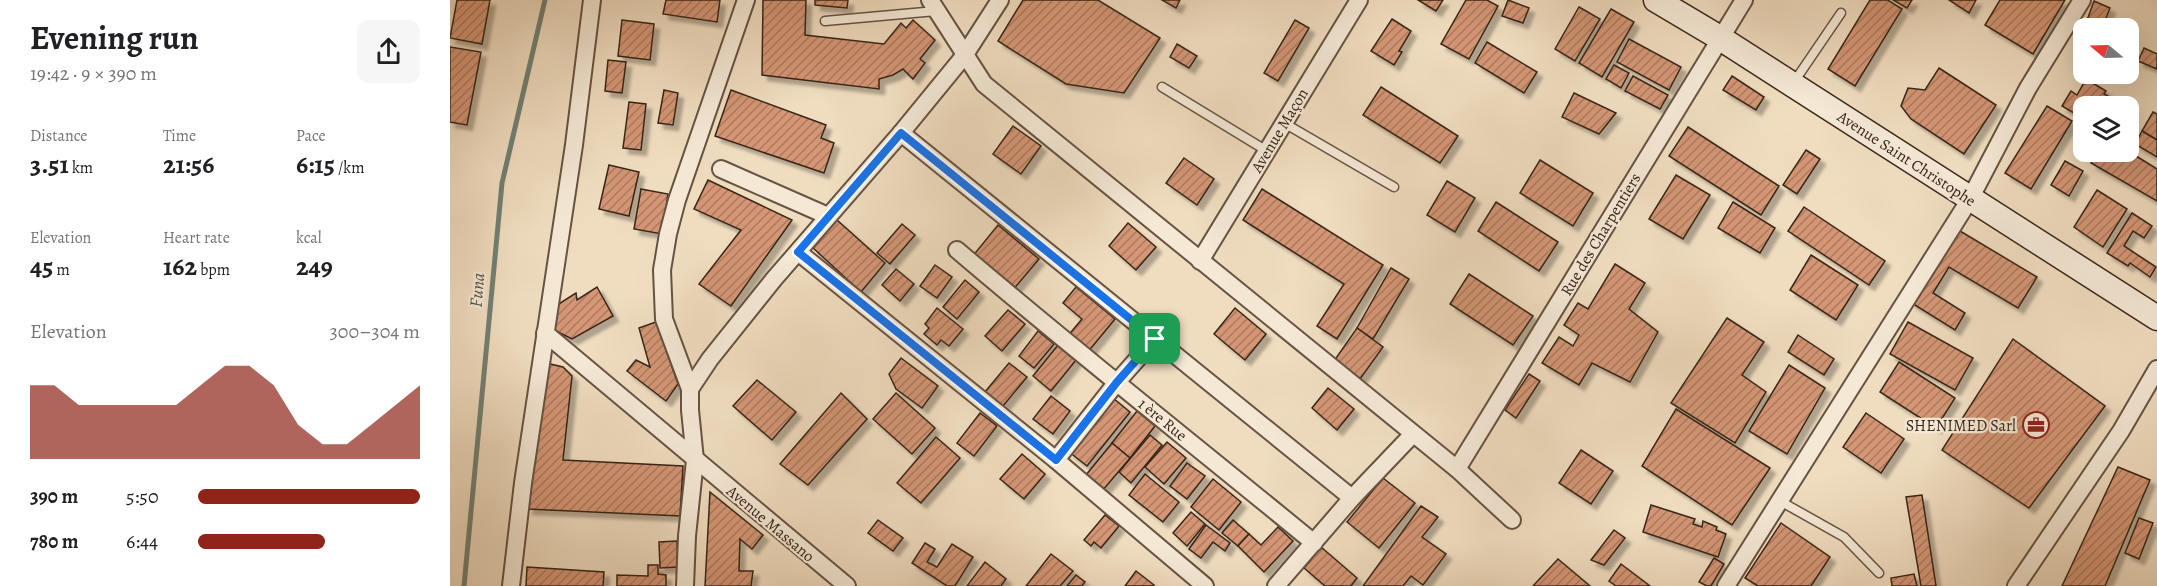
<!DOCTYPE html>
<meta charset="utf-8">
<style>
:root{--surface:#fff;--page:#f6f6f6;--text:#202124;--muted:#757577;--accent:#8f2418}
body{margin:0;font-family:Alegreya,serif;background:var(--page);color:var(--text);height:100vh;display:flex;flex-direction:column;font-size:22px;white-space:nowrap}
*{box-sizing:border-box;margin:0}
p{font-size:20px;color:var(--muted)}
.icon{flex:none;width:33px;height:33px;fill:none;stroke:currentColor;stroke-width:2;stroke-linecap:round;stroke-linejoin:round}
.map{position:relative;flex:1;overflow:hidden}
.details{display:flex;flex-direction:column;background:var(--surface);width:450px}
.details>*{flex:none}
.needle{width:39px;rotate:289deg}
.controls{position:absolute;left:1623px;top:18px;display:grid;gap:12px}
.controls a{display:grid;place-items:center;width:66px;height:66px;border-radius:12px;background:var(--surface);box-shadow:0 6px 24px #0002;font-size:30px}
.pin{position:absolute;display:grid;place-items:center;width:51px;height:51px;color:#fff;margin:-26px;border-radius:12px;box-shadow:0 3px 9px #0006}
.round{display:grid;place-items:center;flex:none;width:63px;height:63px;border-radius:12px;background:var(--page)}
.head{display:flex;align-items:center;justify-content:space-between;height:102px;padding:0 30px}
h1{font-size:33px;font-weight:700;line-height:45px}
.figures{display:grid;grid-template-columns:repeat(3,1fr);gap:9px;height:102px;padding:6px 30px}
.figures div{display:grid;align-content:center}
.figures b{font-size:26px;font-weight:700}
.figures small{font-size:16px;font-weight:400}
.figures p{font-size:16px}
.chart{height:168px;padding:12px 30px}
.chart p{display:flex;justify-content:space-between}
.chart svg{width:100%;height:108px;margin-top:6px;fill:var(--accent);opacity:.7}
ul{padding:0 30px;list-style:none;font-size:20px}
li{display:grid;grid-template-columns:96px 72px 1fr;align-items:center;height:45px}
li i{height:15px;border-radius:8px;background:var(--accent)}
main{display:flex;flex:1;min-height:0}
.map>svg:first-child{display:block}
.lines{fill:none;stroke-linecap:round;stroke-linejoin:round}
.stream{stroke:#738074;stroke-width:5}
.building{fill:url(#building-hatch);stroke:#382519;stroke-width:1.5;filter:url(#shadow)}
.lane-casing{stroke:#665343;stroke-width:11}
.street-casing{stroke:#665343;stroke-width:20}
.secondary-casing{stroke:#382519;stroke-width:27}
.lane{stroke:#f5e9d6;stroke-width:8}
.street{stroke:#f5e9d6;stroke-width:16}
.secondary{stroke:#f5e9d6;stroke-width:24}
.route-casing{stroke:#fff;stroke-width:12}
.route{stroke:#1a73e8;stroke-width:8}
.labels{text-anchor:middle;stroke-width:4.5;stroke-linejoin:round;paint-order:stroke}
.street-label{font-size:16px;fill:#382519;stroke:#f5e9d6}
.poi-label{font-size:16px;fill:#382519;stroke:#f5e9d6;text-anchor:end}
.water-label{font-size:18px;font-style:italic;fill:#555246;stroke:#f5e9d6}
</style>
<main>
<section class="details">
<div class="head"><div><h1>Evening run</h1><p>19:42 · 9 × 390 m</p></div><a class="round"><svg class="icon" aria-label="share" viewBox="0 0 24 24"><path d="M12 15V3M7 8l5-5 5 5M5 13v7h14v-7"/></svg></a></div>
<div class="figures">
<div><p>Distance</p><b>3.51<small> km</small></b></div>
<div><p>Time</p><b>21:56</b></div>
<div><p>Pace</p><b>6:15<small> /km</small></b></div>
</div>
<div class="figures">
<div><p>Elevation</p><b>45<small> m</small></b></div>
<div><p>Heart rate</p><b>162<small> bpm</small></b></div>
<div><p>kcal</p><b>249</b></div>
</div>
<div class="chart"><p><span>Elevation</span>300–304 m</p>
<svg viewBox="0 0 160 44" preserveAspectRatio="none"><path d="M0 44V14L10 14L20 22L30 22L40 22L50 22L60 22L70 14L80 6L90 6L100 14L110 30L120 38L130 38L140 30L150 22L160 14V44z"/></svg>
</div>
<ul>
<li><b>390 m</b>5:50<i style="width:100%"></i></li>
<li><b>780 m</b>6:44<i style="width:57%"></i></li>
</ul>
</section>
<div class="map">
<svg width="1707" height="586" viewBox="0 0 1707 586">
<defs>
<pattern id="building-hatch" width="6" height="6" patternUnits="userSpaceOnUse" patternTransform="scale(1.5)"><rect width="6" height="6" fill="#d49675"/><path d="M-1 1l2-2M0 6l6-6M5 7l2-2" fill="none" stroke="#ad7a5f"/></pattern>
<filter id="shadow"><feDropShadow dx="5.5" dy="5.5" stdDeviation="1.5" flood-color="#0004"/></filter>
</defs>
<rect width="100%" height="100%" fill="#f0ddc0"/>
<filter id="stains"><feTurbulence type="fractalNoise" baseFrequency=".00333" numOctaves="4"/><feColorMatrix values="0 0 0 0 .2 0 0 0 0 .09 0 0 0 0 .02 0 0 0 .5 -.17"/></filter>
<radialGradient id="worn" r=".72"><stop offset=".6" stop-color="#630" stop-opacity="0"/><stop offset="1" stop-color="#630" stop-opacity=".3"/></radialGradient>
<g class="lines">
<path class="stream" d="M14,586L52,183L95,0"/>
</g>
<g class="building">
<path d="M7,0H40L32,44L0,38Z"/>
<path d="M216,0H270L267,22L213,14Z"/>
<path d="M313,0H356L355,35L434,44L451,23L456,28L463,20L485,40L470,59L475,63L463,79L453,69L443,75L429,79V89L312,75Z"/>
<path d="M365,0H398L397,8L365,5Z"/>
<path d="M573,0H648L710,38L674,93L616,84L548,41Z"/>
<path d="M712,0H730L726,8Z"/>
<path d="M968,0H993L986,11Z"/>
<path d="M1016,0H1037L1048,6L1019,59L991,44Z"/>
<path d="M1058,0L1079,8L1073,23L1052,16Z"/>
<path d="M1420,0H1438L1452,9L1405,86L1378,69Z"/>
<path d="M1443,0H1462L1457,8Z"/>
<path d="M1499,0H1526L1519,13Z"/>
<path d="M1550,0H1615L1583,54L1535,25Z"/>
<path d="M1644,1L1660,8L1652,28L1636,23Z"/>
<path d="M1129,7L1150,19L1125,61L1105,49Z"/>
<path d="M1161,9L1184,22L1152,77L1129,63Z"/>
<path d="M942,19L961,31L949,51L952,52L944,65L921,51Z"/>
<path d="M172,20L204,24L200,60L168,56Z"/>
<path d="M845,20L859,28L828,81L814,73Z"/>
<path d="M1179,39L1231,67L1219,90L1167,62Z"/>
<path d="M1037,42L1087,72L1074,93L1025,63Z"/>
<path d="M727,44L747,56L739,68L720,57Z"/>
<path d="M0,47L31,52L17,125L0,122Z"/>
<path d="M1694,48L1707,54V69L1688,61Z"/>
<path d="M158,60L176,62L172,93L155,91Z"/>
<path d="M1164,65L1179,73L1171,88L1156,79Z"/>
<path d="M1489,68L1546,105L1514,154L1461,119L1451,106L1458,88L1475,90Z"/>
<path d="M1183,76L1218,95L1210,109L1175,91Z"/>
<path d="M1282,76L1314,97L1306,110L1273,90Z"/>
<path d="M1636,79L1656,91L1654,94L1663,99L1658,106H1634V119L1612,106L1621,91L1627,95Z"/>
<path d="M931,87L1008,136L990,163L913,115Z"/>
<path d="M214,90L228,93L223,125L208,123Z"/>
<path d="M281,90L376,125L371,138L384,143L374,173L265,136Z"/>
<path d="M1124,93L1166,113L1149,134L1112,117Z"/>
<path d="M179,102L196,104L191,150L173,148Z"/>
<path d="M1597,106L1622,121L1581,189L1555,173Z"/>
<path d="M1703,112L1707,114V140L1692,131Z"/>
<path d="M563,126L591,146L571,174L543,154Z"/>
<path d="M1238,127L1329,186L1311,215L1219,156Z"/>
<path d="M1692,131L1707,140V157L1685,144Z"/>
<path d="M1356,150L1370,159L1347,194L1333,185Z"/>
<path d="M1678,151L1707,169V201L1641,163L1648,152Z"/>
<path d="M734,158L764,179L747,205L716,183Z"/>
<path d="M1090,160L1143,193L1123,226L1070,193Z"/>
<path d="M1615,161L1633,171L1619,196L1601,185Z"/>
<path d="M159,165L189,172L179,216L149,209Z"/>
<path d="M1226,175L1260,195L1233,239L1199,219Z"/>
<path d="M258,180L342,220L281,306L249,284L291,230L244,209Z"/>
<path d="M997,181L1025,198L1005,232L977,215Z"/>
<path d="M191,189L218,194L212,234L184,229Z"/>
<path d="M812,189L933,265L887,339L867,326L894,284L793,220Z"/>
<path d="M1647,190L1677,209L1653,247L1624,227Z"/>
<path d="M1046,202L1108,242L1089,271L1028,231Z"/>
<path d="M1283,202L1325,228L1310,253L1268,228Z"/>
<path d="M1354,207L1435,261L1419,285L1338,231Z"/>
<path d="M1682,213L1702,226L1694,238L1683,231L1674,246L1706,267L1700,277L1680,263L1678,266L1657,253Z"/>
<path d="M387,220L435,263L411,292L363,248Z"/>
<path d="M678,223L706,247L686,270L659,246Z"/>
<path d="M452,224L465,235L440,264L427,253Z"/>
<path d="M548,225L589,259L562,291L522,257Z"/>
<path d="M1505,228L1587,277L1568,308L1499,267L1483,293L1515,313L1505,330L1460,302Z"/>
<path d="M1361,255L1408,285L1386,320L1340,290Z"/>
<path d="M1165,264L1195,283L1179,309L1208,332L1180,382L1142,363L1129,385L1092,363L1109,337L1123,346L1129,335L1114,325L1128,303L1138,309Z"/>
<path d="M485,265L502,277L487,298L470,286Z"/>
<path d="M941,268L959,279L923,339L907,328Z"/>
<path d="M446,269L464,284L450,301L432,285Z"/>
<path d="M1019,274L1083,316L1063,345L1000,304Z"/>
<path d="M515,280L529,292L507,319L493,307Z"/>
<path d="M147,287L163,316L122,339L104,330L107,305L126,293L127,300Z"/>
<path d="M626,287L665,319L637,353L617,337L632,319L613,303Z"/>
<path d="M487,308L513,329L499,346L491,340L487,345L474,334L479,328L475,324Z"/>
<path d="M785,308L816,334L795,360L764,334Z"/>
<path d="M558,310L575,324L552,351L535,336Z"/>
<path d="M1277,318L1314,342L1292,375L1316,392L1285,443L1221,403Z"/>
<path d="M206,322L228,384L216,401L177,371L186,360L200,367L189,328Z"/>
<path d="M1458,322L1523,358L1505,390L1440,354Z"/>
<path d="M907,328L933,347L910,379L884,361Z"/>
<path d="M588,331L604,344L584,368L569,356Z"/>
<path d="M1348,335L1384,359L1374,375L1338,352Z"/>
<path d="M1563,339L1655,406L1579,508L1492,450Z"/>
<path d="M608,345L626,360L601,391L583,376Z"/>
<path d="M451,358L488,386L472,408L446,389L439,374Z"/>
<path d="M1449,362L1505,398L1486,428L1430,392Z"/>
<path d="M96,363L113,367L122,376L113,460L233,466L230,516L77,509Z"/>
<path d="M559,363L577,377L553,406L535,392Z"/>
<path d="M1339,365L1375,388L1337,454L1299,431Z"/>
<path d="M1079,374L1090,381L1066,418L1055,410Z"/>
<path d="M307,380L346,412L322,440L283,406Z"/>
<path d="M878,388L904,409L887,430L862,408Z"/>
<path d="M391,393L417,419L358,485L330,464Z"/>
<path d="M446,393L485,428L462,454L423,419Z"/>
<path d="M601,396L620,411L603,434L583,419Z"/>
<path d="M663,398L680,412L637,466L619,452Z"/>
<path d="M1226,409L1320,468L1282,525L1192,466Z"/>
<path d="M687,411L705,426L680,458L662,443Z"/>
<path d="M530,413L547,426L524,456L507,443Z"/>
<path d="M1416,413L1454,439L1431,473L1393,447Z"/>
<path d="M700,435L712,445L681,483L669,472Z"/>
<path d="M486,437L510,458L471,503L447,483Z"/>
<path d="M717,442L736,458L714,484L695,467Z"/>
<path d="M662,443L680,458L653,490L636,475Z"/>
<path d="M1131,450L1163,471L1141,504L1109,483Z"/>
<path d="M572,454L595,474L574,499L550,479Z"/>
<path d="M737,463L755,476L737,499L720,486Z"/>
<path d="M1668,467L1700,480L1655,586H1612Z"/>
<path d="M695,474L729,502L713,522L679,495Z"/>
<path d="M933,478L965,503L929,548L897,522Z"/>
<path d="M763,479L791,502L769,530L741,507Z"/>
<path d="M260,492L313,535L302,549L290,539L289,571H303L301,586H255Z"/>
<path d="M1472,495L1486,586H1471L1456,497Z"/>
<path d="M1201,505L1245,519L1243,524L1252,527L1253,521L1267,527L1266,530L1276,534L1268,557L1193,532Z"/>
<path d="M971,506L988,517L972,537L996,554L973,585L961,576L953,586H913Z"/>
<path d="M741,512L755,524L737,546L723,533Z"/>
<path d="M655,515L669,526L651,548L644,542L641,546L634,540Z"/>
<path d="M1689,518L1703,523L1689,559L1675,553Z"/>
<path d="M428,520L453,538L443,551L418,533Z"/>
<path d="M783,520L799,534L788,546L772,533Z"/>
<path d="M1331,523L1380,557L1361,586H1308L1295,578Z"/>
<path d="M756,525L780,543L775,551L763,542L751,558L739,549Z"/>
<path d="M828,527L843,541L814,572L788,546L799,534L811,545Z"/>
<path d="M1164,530L1175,538L1154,565L1141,560Z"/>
<path d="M227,541L228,567L210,568L209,542Z"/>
<path d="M475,543L485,549L477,562L487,567L502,544L523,557L505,586H497L462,563Z"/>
<path d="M871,547L907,578L901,586H875L854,568Z"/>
<path d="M601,554L623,571L610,586H576Z"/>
<path d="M1264,558L1274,564L1261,586H1257L1249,582Z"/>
<path d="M1108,559L1140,586H1083Z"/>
<path d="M535,562L556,579L551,586H517Z"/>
<path d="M1171,564L1200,586H1166L1159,581Z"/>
<path d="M198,565H208V574L216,575V586H167V575L198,576Z"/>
<path d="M77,567L154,572L153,586H76Z"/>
<path d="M686,571L704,585V586H675Z"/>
<path d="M1464,574L1467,586H1442L1441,578Z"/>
<path d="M626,575L635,582L632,586H617Z"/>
</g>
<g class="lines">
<defs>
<g id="lane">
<path d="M375,21L486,11"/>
<path d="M1344,82L1391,13"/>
<path d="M712,87L817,151"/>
<path d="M834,123L944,187"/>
<path d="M1330,501L1394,537L1429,573"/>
</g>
<g id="street">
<path d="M480,0L534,84L1007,469L1062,520"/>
<path d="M451,133L902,498"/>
<path d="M271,169L378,216"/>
<path d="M507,250C624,350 745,445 864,543"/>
<path d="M348,252L606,460L755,586"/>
<path d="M750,261L909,0"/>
<path d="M95,333L397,586"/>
<path d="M240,389L214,319L212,270L218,234L227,200L296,0"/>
<path d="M606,460L667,382L705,339"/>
<path d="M1007,469L1294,0"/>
<path d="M61,586L73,483L124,145L142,0"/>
<path d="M235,586L237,536L245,460L240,410V389L260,359L324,279L451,133L514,56L550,0"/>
<path d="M826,586L902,498L963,434"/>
<path d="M1276,586L1520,199L1578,88L1632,0"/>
<path d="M1566,586L1671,431L1707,369"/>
</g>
<path id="secondary" d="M1206,0L1270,38L1707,318"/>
</defs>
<use href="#lane" class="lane-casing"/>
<use href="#street" class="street-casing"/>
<use href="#secondary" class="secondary-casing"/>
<use href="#lane" class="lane"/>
<use href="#street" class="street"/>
<use href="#secondary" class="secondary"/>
</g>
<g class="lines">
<defs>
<path id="route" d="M451,133L705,339L667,382L606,460L348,252Z"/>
</defs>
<use href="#route" class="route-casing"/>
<use href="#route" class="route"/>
</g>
<defs>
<symbol id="office-ring" viewBox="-11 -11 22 22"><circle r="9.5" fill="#f5e9d6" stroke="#8f2418" stroke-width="1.5"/><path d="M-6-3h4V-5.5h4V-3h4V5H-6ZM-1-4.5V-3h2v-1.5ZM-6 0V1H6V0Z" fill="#8f2418"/></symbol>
</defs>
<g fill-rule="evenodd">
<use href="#office-ring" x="1571" y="410" width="30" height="30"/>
</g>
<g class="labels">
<g class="street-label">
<text transform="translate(829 130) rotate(-59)" y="6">Avenue Maçon</text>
<text transform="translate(1457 158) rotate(33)" y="6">Avenue Saint Christophe</text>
<text transform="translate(1150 234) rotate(-59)" y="6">Rue des Charpentiers</text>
<text transform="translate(713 419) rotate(39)" y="6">1 ère Rue</text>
<text transform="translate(321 523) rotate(40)" y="6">Avenue Massano</text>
</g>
<g class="poi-label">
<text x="1566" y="431">SHENIMED Sarl</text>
</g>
<g class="water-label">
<text transform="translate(27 290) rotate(-85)" y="6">Funa</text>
</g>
</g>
<rect width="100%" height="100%" filter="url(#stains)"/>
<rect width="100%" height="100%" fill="url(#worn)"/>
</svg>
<div class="controls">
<a><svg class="needle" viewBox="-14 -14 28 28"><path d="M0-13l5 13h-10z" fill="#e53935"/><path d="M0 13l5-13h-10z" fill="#757577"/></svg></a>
<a><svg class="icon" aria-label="layers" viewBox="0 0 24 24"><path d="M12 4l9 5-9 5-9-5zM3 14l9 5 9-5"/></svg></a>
</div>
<div class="pin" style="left:705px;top:339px;background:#1e9e55"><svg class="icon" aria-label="arrive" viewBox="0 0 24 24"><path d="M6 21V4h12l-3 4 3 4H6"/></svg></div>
</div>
</main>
